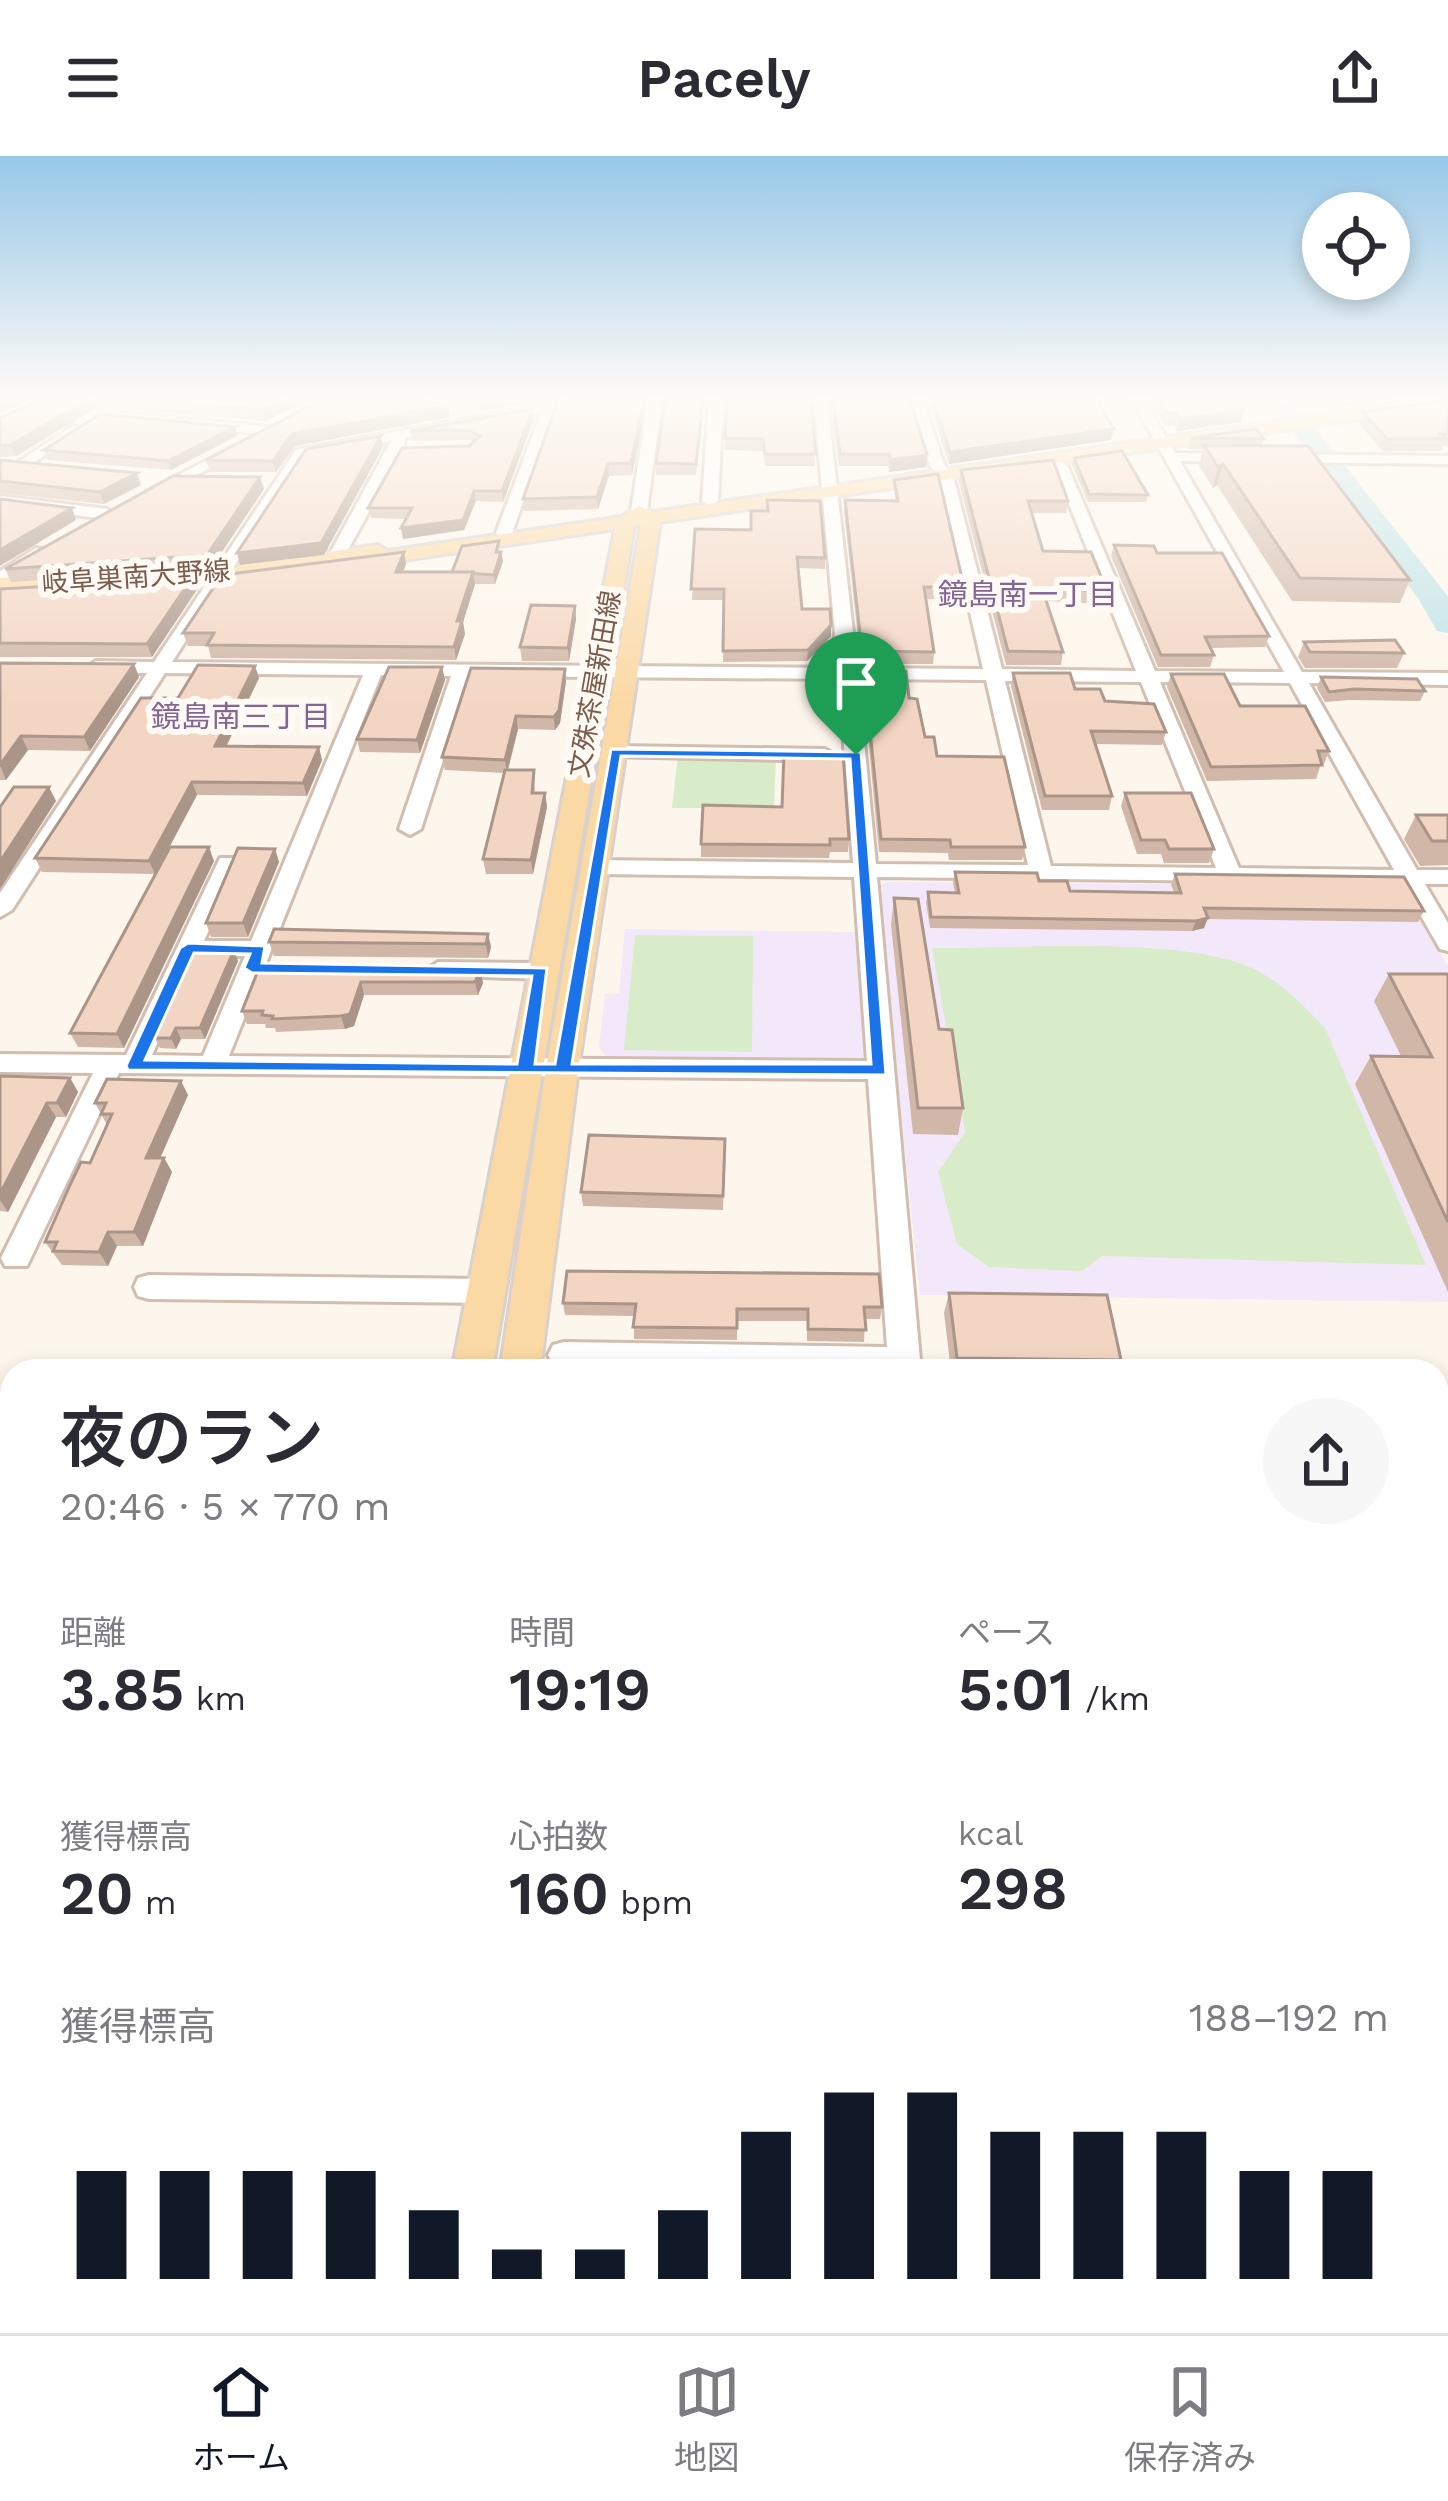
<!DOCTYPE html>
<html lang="ja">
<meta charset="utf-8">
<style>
:root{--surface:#fff;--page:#f7f7f7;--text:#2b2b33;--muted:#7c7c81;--line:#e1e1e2;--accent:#111827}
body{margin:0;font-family:"Work Sans","Noto Sans JP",sans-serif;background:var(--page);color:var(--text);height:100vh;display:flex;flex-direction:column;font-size:45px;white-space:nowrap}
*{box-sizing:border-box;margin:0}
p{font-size:39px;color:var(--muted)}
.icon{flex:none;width:66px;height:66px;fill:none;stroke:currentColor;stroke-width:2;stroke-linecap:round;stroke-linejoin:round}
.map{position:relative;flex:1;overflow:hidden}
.panel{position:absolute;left:0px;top:1203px;width:1449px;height:975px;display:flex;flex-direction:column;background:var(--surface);border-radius:36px 36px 0 0;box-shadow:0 6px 18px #0003}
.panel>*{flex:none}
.buttons{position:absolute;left:1302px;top:36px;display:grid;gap:24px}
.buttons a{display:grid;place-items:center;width:108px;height:108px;border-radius:50%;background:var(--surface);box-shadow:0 6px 18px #0003;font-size:60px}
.pin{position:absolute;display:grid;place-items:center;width:102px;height:102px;color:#fff;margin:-123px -51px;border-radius:50% 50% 50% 0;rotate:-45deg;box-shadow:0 0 12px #0007}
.pin .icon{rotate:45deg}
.round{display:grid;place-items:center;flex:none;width:126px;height:126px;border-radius:63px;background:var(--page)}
.headline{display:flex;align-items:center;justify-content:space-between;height:204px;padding:0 60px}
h1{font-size:66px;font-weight:600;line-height:90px}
.figures{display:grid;grid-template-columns:repeat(3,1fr);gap:18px;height:204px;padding:12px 60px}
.figures div{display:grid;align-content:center}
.figures b{font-size:60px;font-weight:600}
.figures small{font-size:33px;font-weight:400}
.figures p{font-size:33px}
.chart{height:336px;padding:24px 60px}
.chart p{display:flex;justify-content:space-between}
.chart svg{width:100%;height:216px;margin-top:12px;stroke:var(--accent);stroke-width:6}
header{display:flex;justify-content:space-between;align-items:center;height:156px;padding:0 60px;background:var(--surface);font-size:54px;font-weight:600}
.menu{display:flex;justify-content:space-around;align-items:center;height:168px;border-top:3px solid var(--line);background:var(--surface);font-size:33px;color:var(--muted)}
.menu a{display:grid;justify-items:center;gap:6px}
.menu .active{color:var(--accent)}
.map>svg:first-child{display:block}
.education{fill:#f3e8fa}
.green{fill:#d8ecc9}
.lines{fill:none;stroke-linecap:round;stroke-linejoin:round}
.river{fill:#bfe3e8;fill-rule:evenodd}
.minor-casing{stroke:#d1beb0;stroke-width:6}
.major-casing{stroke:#dad1cd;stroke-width:6}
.minor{fill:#fff;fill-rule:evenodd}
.major{fill:#fbd9a5;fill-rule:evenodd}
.wall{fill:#d1b7a8}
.shaded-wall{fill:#aa9588}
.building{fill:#f3d5c3;stroke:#aa9588;stroke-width:3}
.route{fill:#1a73e8;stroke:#fff;stroke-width:3;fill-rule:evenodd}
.labels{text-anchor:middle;stroke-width:12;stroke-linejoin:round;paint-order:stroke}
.far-street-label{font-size:27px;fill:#7a5c4d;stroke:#fffaf3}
.far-neighbourhood-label{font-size:30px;fill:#846695;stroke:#fffaf3}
</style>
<header><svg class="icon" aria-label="menu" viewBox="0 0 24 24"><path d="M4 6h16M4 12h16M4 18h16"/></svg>Pacely<svg class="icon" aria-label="share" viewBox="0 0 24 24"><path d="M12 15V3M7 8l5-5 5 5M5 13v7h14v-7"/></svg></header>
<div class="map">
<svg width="1448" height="2177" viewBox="0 0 1448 2177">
<rect width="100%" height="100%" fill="#fdf6ec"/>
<g class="education">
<path d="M888,726L1403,730L1448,810V1146L920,1139L877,731Z"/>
<path d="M625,773L855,776L864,903L856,909L610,906L599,891L605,838L619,837Z"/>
</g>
<g class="green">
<path d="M678,599L776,600L774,652H672Z"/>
<path d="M635,779L753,780L752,896L624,894Z"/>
<path d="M932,792C1016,793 1183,779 1254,813C1282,827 1304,850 1325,872L1426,1109L1102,1100L1082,1115L989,1111L957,1088L938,1016L965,976Z"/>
</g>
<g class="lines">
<path class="river" d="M1269,244H1293L1443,434L1448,441V477L1437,475L1418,442Z"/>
<defs>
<g id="minor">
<path d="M571,244H599L555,255L512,377L504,382L496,377L541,257L405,282L403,294L344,401L336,406L328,401L391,285L306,300L172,506L838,512L814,244H827L857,512L983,513L939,320L930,310L910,244H923L944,309L953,319L1002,513L1136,515L1055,313L1043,303L1050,299L1068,311L1155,515L1284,516L1132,244H1144L1175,297L1448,300V308L1180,305L1302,516L1448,517V529L1309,527L1417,714H1448V728H1425L1448,767V795L1440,793L1402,727L877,721L921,1215L564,1212L553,1209L548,1199L553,1189L564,1186L887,1191L868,923L119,917L27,1110H5L1,1102L93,917L0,916V898L126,899L220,702H236L239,707L204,785H251L363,519L165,517L12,754L0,761V737L147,517H96L87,511L96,505L154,506L296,294ZM381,519L451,520L399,673L410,679L421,673L470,520L839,523L853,707L594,704L583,711L594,718L854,721L867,905L229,900ZM858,523L986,524L1028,709L876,708ZM1005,525L1141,526L1216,712L1051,710ZM1160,526L1290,527L1394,714L1239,712ZM197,800H245L203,900L152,899Z"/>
<path d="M648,244H662L647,355L639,360L631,355Z"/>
<path d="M709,244H723L718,345L710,350L702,345Z"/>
<path d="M1398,244H1412L1413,245L1406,249Z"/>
<path d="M121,257L271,271L278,275L271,279L116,264Z"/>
<path d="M73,270L85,273L24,313L12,310Z"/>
<path d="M244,285L249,292L158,339L146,336Z"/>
<path d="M0,340L107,353L115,358L107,363L0,350Z"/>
<path d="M36,392L50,395L0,427V415Z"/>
<path d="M615,590L825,593L835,599L825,605L608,600V592Z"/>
<path d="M438,806L541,807L553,815L541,823L429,819L426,814Z"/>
<path d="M149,1119L486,1123L497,1126L501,1135L497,1144L486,1147L149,1143L138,1140L134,1131L138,1122Z"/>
<rect x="1437" y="1306" width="11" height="32"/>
<path d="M1448,1927V1975L1437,1980V1932Z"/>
<rect x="0" y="1979" width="12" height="48"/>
<path d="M201,2166H253L251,2177H199Z"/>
<path d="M426,2166H478L477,2177H425Z"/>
<path d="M929,2166H1001L996,2177H924Z"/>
</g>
<g id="major">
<path d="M1424,244H1448V250L660,366L578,913L540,1215H500L546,913L641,369L634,370L492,1215H452L615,373L356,411L346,405L273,416L272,422L265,424L147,438L140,436L139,429L0,434V422L170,416C193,427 224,417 243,408L378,389L387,395L621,361L639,350L653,356Z"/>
<path d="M276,2166H397L395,2177H274Z"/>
</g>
</defs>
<use href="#minor" class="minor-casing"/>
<use href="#major" class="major-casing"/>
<use href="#minor" class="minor"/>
<use href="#major" class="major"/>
</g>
<g class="wall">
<path d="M41,244H308L265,265L98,251L16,300L0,301V262Z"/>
<path d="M458,244H547L483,255L466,245Z"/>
<path d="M572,244H647L632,319L609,320L598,353L524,355L523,343Z"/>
<path d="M665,244H705L696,319H656V307Z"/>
<path d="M726,244H811L815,310H765L763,295L725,294Z"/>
<path d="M830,244H910L927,299L926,311L889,316L888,310H839Z"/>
<path d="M928,244H1131L1130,250H1101L1111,284L949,308Z"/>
<path d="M1149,244H1255L1253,251H1241L1244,254L1241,266L1177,275L1174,269H1164Z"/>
<path d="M1448,244V290H1443L1441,295H1383L1359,268L1363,256Z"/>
<path d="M448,250L450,261L295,290L276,316H210L206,304Z"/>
<path d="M533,253L534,263L503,346L476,345L464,374L403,383L406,363L371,362L368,352L474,286L470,284L412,285L410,275Z"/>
<path d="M237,280L171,314L47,304L44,294Z"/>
<path d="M1191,282L1264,283L1262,290L1410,424L1400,447L1292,445L1217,329L1213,332L1199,310L1203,293H1188Z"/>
<path d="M1074,302L1148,339L1146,346H1088L1072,309Z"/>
<path d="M0,304L141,329L104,348L0,337Z"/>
<path d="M961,314L1068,345L1066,357H1032L1043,395L1107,435L1104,448L1046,445L1063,496L1061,509H1006L959,326Z"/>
<path d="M894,324L964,431L962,443H926L934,496L933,508H861L844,356L845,344L895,345Z"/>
<path d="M264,333L211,412L11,426L5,413Z"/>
<path d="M695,373L825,402V413L798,412L802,453L831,469V480L807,505L723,506L724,444H692Z"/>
<path d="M1114,389L1157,397L1269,480L1265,491L1210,492L1214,499L1210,511H1158L1111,400Z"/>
<path d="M404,396L406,408L403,416H452L500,396L503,405L495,428H475L463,466L465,478L456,504L211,502L208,490H188L183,477Z"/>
<path d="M192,422L196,435L152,501H0V433Z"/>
<path d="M575,450L576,463L569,505H522L520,491Z"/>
<path d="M1304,486L1404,497L1397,512H1305L1298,501Z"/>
<path d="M0,507L134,508L139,521L90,595L28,594L6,624H0Z"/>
<path d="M255,510L259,522L226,591L322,604L307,640L197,639L155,718L42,716L35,702L178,542Z"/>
<path d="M442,511L445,524L420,597L360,596L357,583Z"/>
<path d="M565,513L566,525L560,567L555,574L518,573L508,614H534L535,637H545L547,651L533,718H486L483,703L504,617L445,614L442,601Z"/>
<path d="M864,515L909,542L925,581L937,600L1025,691L1022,704H949L948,697L879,696L863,528Z"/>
<path d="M1013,517L1075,533L1105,545L1166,576L1162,589L1096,588L1112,640L1109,654H1042L1011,530Z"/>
<path d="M1171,518L1240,550L1329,595L1324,608H1321L1316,623L1207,625L1167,531Z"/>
<path d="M1321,521L1425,535L1420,545L1349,544L1325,546L1317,532Z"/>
<path d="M1125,637L1214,693L1209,707H1164L1161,698H1137L1121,650Z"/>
<path d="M1416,659H1448V709L1420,710L1404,683Z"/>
<path d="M849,683L848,696H830L829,702L701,701V688Z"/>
<path d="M275,693L279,706L248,781H211L206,767Z"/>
<path d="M214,705L124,892L78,891L70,877Z"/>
<path d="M955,716L1039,725L1070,735L1174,736L1171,729L1175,718L1424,755L1418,766L1207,763L1204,772L1192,775L930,772L926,747L928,736L955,737L953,726Z"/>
<path d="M894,742L963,952L958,979L913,978L891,769Z"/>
<path d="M488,778L491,791L488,802L274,800L269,786Z"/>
<path d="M234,794L238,805L205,883H181L176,893L160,892L155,882Z"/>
<path d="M259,812L480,814L483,827L478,839H364L354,870L345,873L276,876L275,872H266L265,868H247L242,855Z"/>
<path d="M1389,818H1448V1136L1355,928L1371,900H1401L1374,845Z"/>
<path d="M0,920L70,922L78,936L66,961H56L8,1056L0,1055Z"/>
<path d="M188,939L160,1002H164L172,1016L143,1090H117L108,1110L62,1109L45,1086L90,1007L107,969L95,947Z"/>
<path d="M725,983L723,1054L583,1050L581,1036Z"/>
<path d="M949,1137L1121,1204L1116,1215H951L944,1157Z"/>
<path d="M563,1147L882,1151L880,1163H865L864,1186L807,1185V1165H737V1184L634,1183V1160L565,1159Z"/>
<rect x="1437" y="1385" width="11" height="197"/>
<path d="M12,1421V1706L0,1705V1436H6Z"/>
<path d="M1437,1641H1448V1844L1439,1843L1437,1847Z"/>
<path d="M1448,2090V2177H1395L1389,2166H1437V2096Z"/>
</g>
<g class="shaded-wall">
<path d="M0,244H30L0,257Z"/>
<path d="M87,244H95L98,251L16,300L11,289Z"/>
<path d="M283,244H308L265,265L262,254Z"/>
<path d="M482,244H547L483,255Z"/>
<path d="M644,244H647L632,319L631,307Z"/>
<path d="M1347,244H1378L1345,251Z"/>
<path d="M448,250L450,261L295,290L276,316L273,305L292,278Z"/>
<path d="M533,253L534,263L503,346L502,335Z"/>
<path d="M1244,254L1241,266L1177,275L1180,263Z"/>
<path d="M235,271L237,280L171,314L168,305Z"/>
<path d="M1114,273L1111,284L949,308L950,296Z"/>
<path d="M381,280L383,291L324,399L240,409L237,397Z"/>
<path d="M927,299L926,311L889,316L890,304Z"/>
<path d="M608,308L609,320L598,353L597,341Z"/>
<path d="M1223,308L1217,329L1213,332L1218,311Z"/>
<path d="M137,317L141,329L104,348L100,336Z"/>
<path d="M260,321L264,333L211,412L207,399Z"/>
<path d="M474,335L476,345L464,374L403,383L401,372Z"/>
<path d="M72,352L76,364L0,410V394Z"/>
<path d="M404,396L406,408L398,428L396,416Z"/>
<path d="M501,396L503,405L495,428L494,419Z"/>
<path d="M473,416L475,428L463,466L465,478L456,504L454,491L457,465Z"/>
<path d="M192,422L196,435L152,501L147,488Z"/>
<path d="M575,450L576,463L569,505L568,492Z"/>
<path d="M831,469V480L807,505L808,494Z"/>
<path d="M134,508L139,521L90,595L84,581Z"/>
<path d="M255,510L259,522L220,603L215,590Z"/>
<path d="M442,511L445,524L420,597L417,584Z"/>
<path d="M565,513L566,525L560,567L555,574L554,561Z"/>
<path d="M516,560L518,573L507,617L505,604Z"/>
<path d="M21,580L28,594L6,624L0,609Z"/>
<path d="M319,591L322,604L307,640L303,627Z"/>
<path d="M192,626L197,639L155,718L149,705Z"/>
<path d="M49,631L56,645L0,733V706Z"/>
<path d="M545,637L547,651L533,718L531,704Z"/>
<path d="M209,691L214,705L124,892L117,878Z"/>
<path d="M275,693L279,706L248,781L243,767Z"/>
<path d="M1208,762L1204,772L1192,775L1196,765Z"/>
<path d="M488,778L491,791L488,802L486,788Z"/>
<path d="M234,794L238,805L205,883L200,872Z"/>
<path d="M480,814L483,827L478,839L475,826Z"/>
<path d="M361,826L364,839L354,870L345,873L341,860Z"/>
<path d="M176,872L181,883L176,893L171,882Z"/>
<path d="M70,922L78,936L66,961L57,947Z"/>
<path d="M181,925L188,939L154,1016L146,1002Z"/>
<path d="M47,947L56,961L8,1056L0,1044V1038Z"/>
<path d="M164,1002L172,1016L143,1090L134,1076Z"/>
<path d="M108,1076L117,1090L108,1110L99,1096Z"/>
<path d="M163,2166H177L175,2177H160Z"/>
</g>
<g class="building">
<path d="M41,244H87L11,289H0V262Z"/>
<path d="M140,244H283L262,254Z"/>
<path d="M321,244H426L448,250L292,278L273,305L206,304Z"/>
<path d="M572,244H644L631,307L608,308L597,341L523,343L557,247Z"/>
<path d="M665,244H703L696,308L656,307Z"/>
<path d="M727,244H811L816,298H765L763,283L725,282Z"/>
<path d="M833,244H910L927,299L890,304L889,298H840Z"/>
<path d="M933,244H1097L1114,273L950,296Z"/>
<path d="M1158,244H1236L1244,254L1180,263L1176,257H1167Z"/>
<path d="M1448,244V278H1441L1446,283H1387L1363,256Z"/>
<path d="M533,253L502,335H474L463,364L401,372L412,352H368L402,292L469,290L480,280L468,274L410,275Z"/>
<path d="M100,258L235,271L168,305L44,294Z"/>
<path d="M1256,273L1264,283L1191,282Z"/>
<path d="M381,280L321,387L237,397L306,293Z"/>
<path d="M1204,289L1308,290L1410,424L1300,422L1223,308L1218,311Z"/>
<path d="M1122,295L1148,339L1089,338L1074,302Z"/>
<path d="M0,304L137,317L100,336L0,325Z"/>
<path d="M1053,304L1068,345H1028L1043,395L1091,396L1107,435L1042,432L1063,496L1008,495L961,314Z"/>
<path d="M938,318L964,431H924L934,496L862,495L845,344L898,345L894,324Z"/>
<path d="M173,320L260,321L207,399L5,413Z"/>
<path d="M0,343L72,352L0,394Z"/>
<path d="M767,344L820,345L825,402L797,401L802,453H830L831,469L808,494L723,495L724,433H691L695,373L751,374V355H768Z"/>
<path d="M499,385L496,396H501L494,419L452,416L462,390Z"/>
<path d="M1114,389L1154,390L1157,397H1222L1269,480L1205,481L1214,499H1161Z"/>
<path d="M404,396L396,416H473L457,465H462L454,491L207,489L214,477H183L222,419Z"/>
<path d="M192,422L147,488L0,487V433Z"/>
<path d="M531,449L575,450L568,492L520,491Z"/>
<path d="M1395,484L1404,497L1310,496L1304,486Z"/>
<path d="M0,507L134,508L84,581L21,580L0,609Z"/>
<path d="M198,509L255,510L215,590L319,591L303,627L192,626L149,705L35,702L141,542H178Z"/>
<path d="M389,511H442L417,584L357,583Z"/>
<path d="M471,512L565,513L559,554L554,561L516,560L505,604L442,601Z"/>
<path d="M864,515H906L909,542L917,543L925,581H934L937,600L1004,601L1025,691H951L950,684L881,683Z"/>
<path d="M1013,517H1070L1075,533H1100L1105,545L1154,548L1166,576L1091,575L1112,640H1045Z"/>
<path d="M1171,518H1224L1240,550H1305L1329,595H1318L1322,609L1211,611Z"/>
<path d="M1321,521L1417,523L1425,535L1354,533L1329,536Z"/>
<path d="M784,596L843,597L849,683H830V689L701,688L703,649L782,651Z"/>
<path d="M505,614H534L532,637H545L531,704L483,703Z"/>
<path d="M14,631H49L0,706V651Z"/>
<path d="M1125,637H1191L1214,693H1169L1165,684H1141Z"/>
<path d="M1416,659H1448V685H1432Z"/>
<path d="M170,691H209L117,878L70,877Z"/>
<path d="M238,692L275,693L243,767H206Z"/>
<path d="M955,716L1037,717L1039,725H1067L1070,735L1181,737L1175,718L1404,721L1424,755L1204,752L1208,762L1196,765L931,761L928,736L959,737Z"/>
<path d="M894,742L918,743L939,873L952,874L963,952H918Z"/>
<path d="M274,773L488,778L486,788L269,786Z"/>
<path d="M195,794H234L200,872H176L171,882H155Z"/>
<path d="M259,812L480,814L475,826H361L350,858L341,860L272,863L273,860L262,859L263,855H242Z"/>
<path d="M1389,818H1448V1066L1371,900L1432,901Z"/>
<path d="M0,920L70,922L57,947H47L0,1038Z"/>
<path d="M107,923L181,925L146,1002H164L134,1076H108L99,1096L53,1095L57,1086H45L70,1029L81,1006L90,1007L112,958H101L106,947H95Z"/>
<path d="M589,979L725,983L723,1040L581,1036Z"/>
<path d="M567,1115L879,1118L882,1151H864L866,1174L808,1173V1153H737V1172L633,1171L636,1148L563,1147Z"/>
<path d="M949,1137L1107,1139L1121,1204L957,1202Z"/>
<path d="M571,1205L737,1206V1214L764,1215H570Z"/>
<path d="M868,1207L869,1214L891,1215H786V1208Z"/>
<rect x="1437" y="1385" width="11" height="178"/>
<path d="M12,1421V1698H0V1436H6Z"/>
<rect x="1437" y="1641" width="11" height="193"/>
<path d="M0,2076H12V2166H163L160,2177H0Z"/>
<path d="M1448,2095V2177H1403L1397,2166H1437V2100Z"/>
<path d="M573,2166H831V2173H810V2177H572Z"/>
</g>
<linearGradient id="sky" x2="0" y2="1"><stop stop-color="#97c7e8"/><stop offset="0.44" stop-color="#fefbf6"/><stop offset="1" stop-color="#fefbf6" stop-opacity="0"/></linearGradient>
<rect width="1448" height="549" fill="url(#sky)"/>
<path class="route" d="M611,593L861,596L886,919L128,914L126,910L180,792L188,787L265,790L262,807L547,812L535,908H555ZM621,600L850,603L871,908H572ZM194,797L250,798L244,812L252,817L532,820L517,908L145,904Z"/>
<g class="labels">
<g class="far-street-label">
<text transform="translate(136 421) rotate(-4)" y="9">岐阜巣南大野線</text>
<text transform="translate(595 528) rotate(-80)" y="9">文殊茶屋新田線</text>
</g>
<g class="far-neighbourhood-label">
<text x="1028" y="449">鏡島南一丁目</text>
<text x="241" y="571">鏡島南三丁目</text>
</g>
</g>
</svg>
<div class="buttons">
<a><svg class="icon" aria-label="locate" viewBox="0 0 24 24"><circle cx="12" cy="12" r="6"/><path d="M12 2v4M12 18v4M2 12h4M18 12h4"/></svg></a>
</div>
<div class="pin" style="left:856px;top:599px;background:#1e9e55"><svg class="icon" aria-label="arrive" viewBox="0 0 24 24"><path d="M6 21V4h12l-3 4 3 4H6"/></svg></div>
<section class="panel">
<div class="headline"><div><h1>夜のラン</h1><p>20:46 · 5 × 770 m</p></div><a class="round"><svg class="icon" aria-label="share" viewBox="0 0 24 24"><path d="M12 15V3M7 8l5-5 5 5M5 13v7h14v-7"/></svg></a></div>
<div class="figures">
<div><p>距離</p><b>3.85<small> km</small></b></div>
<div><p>時間</p><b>19:19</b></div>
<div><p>ペース</p><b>5:01<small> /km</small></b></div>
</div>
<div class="figures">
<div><p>獲得標高</p><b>20<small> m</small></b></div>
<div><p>心拍数</p><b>160<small> bpm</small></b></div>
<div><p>kcal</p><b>298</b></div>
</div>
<div class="chart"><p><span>獲得標高</span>188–192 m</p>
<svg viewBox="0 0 160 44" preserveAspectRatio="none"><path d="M5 44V22M15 44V22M25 44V22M35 44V22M45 44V30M55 44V38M65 44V38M75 44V30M85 44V14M95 44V6M105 44V6M115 44V14M125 44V14M135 44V14M145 44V22M155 44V22"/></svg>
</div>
</section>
</div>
<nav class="menu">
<a class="active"><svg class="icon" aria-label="home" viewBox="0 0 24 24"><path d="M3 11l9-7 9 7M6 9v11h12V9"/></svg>ホーム</a>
<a><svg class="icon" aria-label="map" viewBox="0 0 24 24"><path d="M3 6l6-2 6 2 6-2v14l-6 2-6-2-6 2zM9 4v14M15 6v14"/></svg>地図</a>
<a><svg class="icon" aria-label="saved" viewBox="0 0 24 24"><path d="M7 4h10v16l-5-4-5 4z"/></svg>保存済み</a>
</nav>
